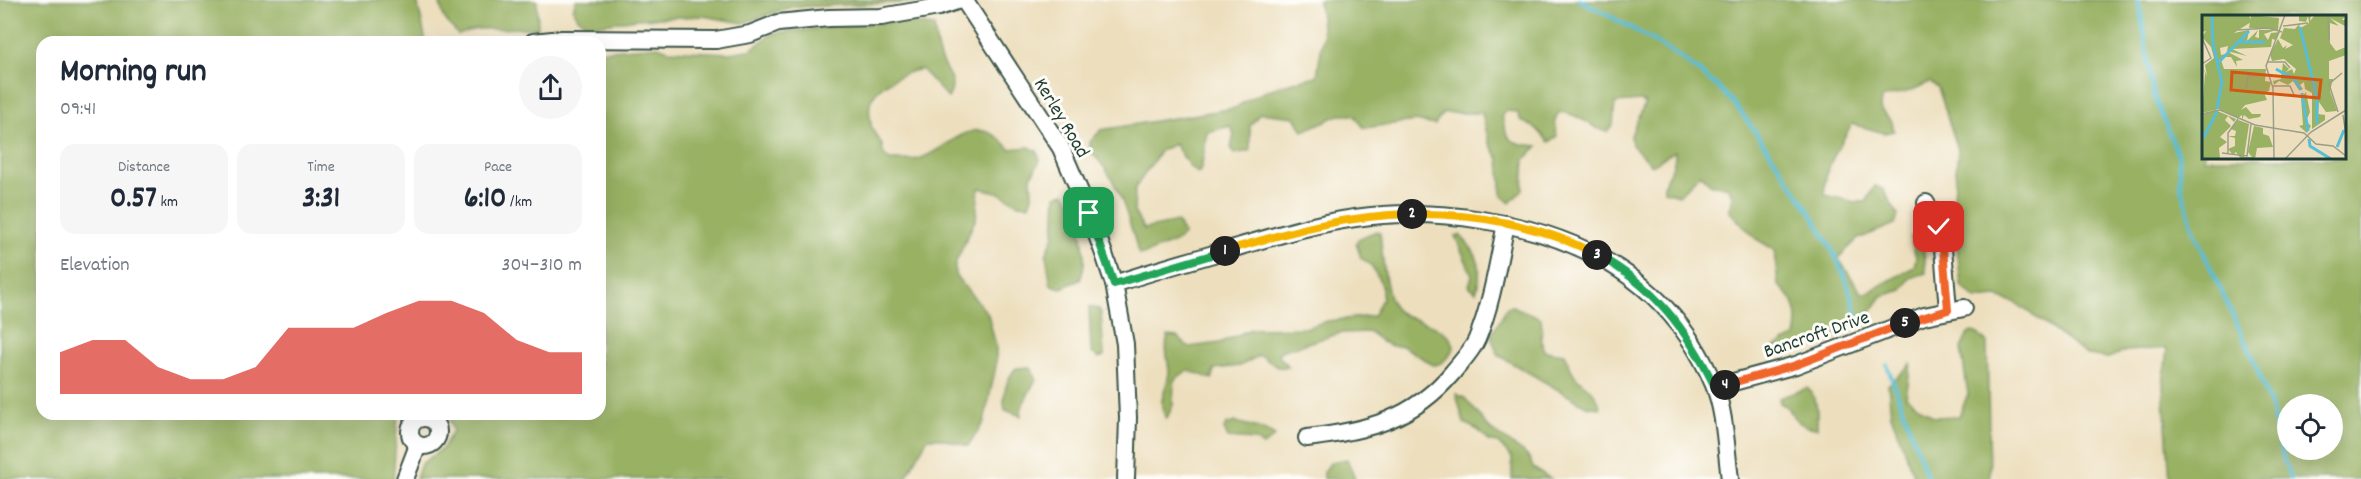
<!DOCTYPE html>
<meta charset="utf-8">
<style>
:root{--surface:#fff;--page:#f6f6f7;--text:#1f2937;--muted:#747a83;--accent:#d93025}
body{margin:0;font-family:Dekko,sans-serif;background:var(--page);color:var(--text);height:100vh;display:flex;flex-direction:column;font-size:22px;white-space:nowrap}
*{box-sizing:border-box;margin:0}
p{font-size:20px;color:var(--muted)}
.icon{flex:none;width:33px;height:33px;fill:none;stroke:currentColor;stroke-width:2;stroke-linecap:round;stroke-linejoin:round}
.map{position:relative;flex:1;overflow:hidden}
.panel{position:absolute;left:36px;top:36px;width:570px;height:384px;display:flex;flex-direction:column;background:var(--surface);border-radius:18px;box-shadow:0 6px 24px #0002}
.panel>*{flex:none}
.buttons{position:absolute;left:2277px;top:394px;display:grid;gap:12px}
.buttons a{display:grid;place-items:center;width:66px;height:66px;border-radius:50%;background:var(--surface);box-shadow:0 6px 24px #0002;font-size:30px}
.pin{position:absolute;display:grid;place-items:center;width:51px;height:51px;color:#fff;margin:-26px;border-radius:12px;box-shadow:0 3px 9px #0006}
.km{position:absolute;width:30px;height:30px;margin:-15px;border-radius:50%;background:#222;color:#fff;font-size:16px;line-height:30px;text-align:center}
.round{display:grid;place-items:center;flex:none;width:63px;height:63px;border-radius:32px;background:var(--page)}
.summary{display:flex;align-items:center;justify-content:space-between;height:102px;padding:0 24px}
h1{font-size:33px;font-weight:800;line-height:45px}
.stats{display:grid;grid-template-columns:repeat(3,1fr);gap:9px;height:102px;padding:6px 24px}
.stats div{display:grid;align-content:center;border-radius:15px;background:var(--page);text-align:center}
.stats b{font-size:30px;font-weight:800}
.stats small{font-size:16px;font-weight:400}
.stats p{font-size:16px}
.chart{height:168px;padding:12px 24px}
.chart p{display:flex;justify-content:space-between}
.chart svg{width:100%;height:108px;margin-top:6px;fill:var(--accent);opacity:.7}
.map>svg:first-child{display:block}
.forest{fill:#98b163;stroke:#5c774c;stroke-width:1.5;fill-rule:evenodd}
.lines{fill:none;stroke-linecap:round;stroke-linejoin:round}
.stream{stroke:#57bed5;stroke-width:4}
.minor-casing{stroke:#3e5549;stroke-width:20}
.minor{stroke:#fff;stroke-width:16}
.split-1-casing{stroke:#fff;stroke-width:12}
.split-2-casing{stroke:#fff;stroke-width:12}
.split-3-casing{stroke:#fff;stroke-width:12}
.split-4-casing{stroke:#fff;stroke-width:12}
.split-5-casing{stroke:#fff;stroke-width:12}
.split-6-casing{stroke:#fff;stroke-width:12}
.split-1{stroke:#22a559;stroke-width:8}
.split-2{stroke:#f5b400;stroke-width:8}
.split-3{stroke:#f5b400;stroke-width:8}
.split-4{stroke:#22a559;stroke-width:8}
.split-5{stroke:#f0652b;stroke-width:8}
.split-6{stroke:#f0652b;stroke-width:8}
.labels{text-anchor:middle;stroke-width:6;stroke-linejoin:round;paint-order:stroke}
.street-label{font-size:20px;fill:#1f3d34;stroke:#fdfcf7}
.inset-river{fill:none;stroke:#57bed5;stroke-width:3}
.inset-road{fill:none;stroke:#9b9e87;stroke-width:1.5}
.view{fill:#d45610;fill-opacity:0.15;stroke:#d45610;stroke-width:3}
.inset-edge{fill:none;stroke:#1f3d34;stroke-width:3}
</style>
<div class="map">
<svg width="2361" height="479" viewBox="0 0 2361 479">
<rect width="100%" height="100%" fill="#fdfcf7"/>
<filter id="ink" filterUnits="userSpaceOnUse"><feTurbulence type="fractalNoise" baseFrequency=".0167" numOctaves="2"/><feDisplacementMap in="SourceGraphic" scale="12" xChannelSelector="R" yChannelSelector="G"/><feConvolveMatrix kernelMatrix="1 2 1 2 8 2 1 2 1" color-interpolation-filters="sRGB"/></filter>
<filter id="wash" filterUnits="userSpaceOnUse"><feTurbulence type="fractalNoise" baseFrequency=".008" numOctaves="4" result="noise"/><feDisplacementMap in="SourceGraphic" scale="24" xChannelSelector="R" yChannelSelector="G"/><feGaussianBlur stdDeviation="1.35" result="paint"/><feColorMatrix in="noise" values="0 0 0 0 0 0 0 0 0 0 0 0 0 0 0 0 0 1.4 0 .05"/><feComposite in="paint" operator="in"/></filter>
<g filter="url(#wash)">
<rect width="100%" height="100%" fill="#eddfbe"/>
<g class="forest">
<path d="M0,0H417L426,42H42V414H398L393,479H0Z"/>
<path d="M439,0H537L538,28L476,29L458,35L444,18Z"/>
<path d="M576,0H923L924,2L791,7L743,23L703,16L637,19L596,25L586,24L578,18L573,9Z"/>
<path d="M1319,0H2361V479H2170L2163,386L2167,348L2126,351L2108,358L2087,355L2016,303L1997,297L1976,299L1961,286L1953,207L1958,150L1938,87L1930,82L1910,91L1881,98L1880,108L1892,122L1894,131L1884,133L1852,124C1840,146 1822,169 1825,195L1855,202H1865L1875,186L1883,189L1898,215L1895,224L1858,239L1838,258L1861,292L1865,294L1914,267L1916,257L1910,237L1915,236L1924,249L1926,273L1910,278L1902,290L1882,296L1868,316L1845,331L1773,353L1774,347L1795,337C1800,314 1796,299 1778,285L1775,250L1756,239L1729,211L1732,195L1727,186L1711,185L1700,174L1679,195L1664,191C1663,173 1676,173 1675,151L1652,165L1632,145L1631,135L1645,103L1641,101L1615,103L1613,125L1607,132C1586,125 1581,114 1559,112L1555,121L1557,137L1549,142L1536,128L1521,121L1517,112L1506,111L1502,115C1506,143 1511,143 1538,146L1525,159L1523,189L1510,203L1502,196L1499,159L1489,142L1482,113H1443L1435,125L1415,121L1364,128L1354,115H1339L1303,131L1295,117L1260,113L1250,126V151L1234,154L1231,149L1234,134L1230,126L1207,132L1201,170L1198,173L1189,166L1175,144L1161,150L1135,188L1134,212L1144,229L1177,222L1184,234L1177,241L1145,254H1139C1128,219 1119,176 1090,152V142L1101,130L1235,108C1261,90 1287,83 1317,76L1323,36ZM2204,16H2344V158H2204ZM2288,405H2332V450H2288Z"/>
<path d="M895,21L934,26C935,35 936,46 939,55C944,72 959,80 948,98L921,69C905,72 878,84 871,100C868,107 870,122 872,128C876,139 883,139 883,153L889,160C898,160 909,161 918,159C953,148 975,107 1010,149L1029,147L1037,151L1040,160L1031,177L1032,196L1029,205L1018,204L1000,193L979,188L976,218L955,264V275L988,314L996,346V366L984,422L968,446L939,438H928L905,479H416L421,464L443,448L453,431L448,414H600V51L658,46L668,50L728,53L750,50L773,33Z"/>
<path d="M1065,193C1080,213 1090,258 1080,280L1061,288L1051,285L1046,255L1054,235L1056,195Z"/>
<path d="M1376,231L1380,233C1383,254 1384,289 1394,307C1403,322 1451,321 1454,348C1449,355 1444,365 1433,365L1403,346H1392L1382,342L1370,332L1341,333L1280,351L1279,356L1289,367H1277L1260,355L1240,366L1214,369L1212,379L1188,370L1174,380L1173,405L1167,418C1154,403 1169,387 1169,371C1168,358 1164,349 1168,336L1177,337L1189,347L1220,343L1251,329L1305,328L1327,321L1373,316L1382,299V285L1371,265L1361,258L1356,243L1358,239Z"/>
<path d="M1460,235C1478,253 1484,266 1476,292L1469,286L1472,275L1455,236Z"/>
<path d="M1512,306L1541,318C1543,330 1539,340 1544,351L1564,354C1568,361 1571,371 1576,377C1586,387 1598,392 1600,408L1586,406L1498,355L1491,336L1507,307Z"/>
<path d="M1089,307L1099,309L1101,313L1104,356L1099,358L1091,352Z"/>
<path d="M1972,332L1978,334L1987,343L1990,479H1915L1891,415L1888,385L1911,364L1906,397L1934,417L1959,416L1968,394L1961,348L1968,334Z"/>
<path d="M1031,367L1036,379L1021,408V416L1005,410C1002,396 1006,379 1016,368Z"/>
<path d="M1807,388C1819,397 1817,415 1817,428C1791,427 1797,410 1780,403L1779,398Z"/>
<path d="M1456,394L1465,398L1490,429L1523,452L1530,459L1533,468L1551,479H1512V458L1498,443L1489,441L1478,430L1464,423Z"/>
<path d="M1236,422L1262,429L1275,436L1263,446L1255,440L1228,438L1224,429L1226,425Z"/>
<path d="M1347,459L1355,479H1324V472L1331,462Z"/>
</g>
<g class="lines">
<g class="stream">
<path d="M1580,0C1626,25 1672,48 1712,82C1737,103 1754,130 1773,157C1800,197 1830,238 1847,283C1852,296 1855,310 1859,323"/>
<path d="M2137,0L2140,8L2153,94L2179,158L2181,187L2194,232L2255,363L2272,411L2283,457L2291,479"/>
<path d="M1887,365L1928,479"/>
</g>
</g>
</g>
<g filter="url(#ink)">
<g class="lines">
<defs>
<g id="minor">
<path d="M964,0L1061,148L1089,213L1104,254L1114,284L1125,344L1128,418L1126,479"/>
<path d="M533,42L562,39L716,40L750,34L778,23L829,18L881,17L939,7L960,0"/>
<path d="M1926,203L1942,236L1948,310"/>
<path d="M1114,284C1153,271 1192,260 1231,249C1272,237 1312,224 1355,218C1397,212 1440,213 1482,220C1586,236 1672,284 1714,385C1725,411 1726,450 1730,479"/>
<path d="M1715,387L1796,365L1924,316L1964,308"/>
<circle cx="424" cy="432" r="14"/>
<path d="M1307,438C1366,431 1413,420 1453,372C1461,362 1472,351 1477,339C1492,303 1498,262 1506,224"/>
<path d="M405,479L418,445"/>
</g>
</defs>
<use href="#minor" class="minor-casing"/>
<use href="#minor" class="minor"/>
</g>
</g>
<g class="lines" filter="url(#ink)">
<defs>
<path id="split-1" d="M1089,213L1114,284L1225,251"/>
<path id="split-2" d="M1225,251C1288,232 1345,215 1412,214"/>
<path id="split-3" d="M1412,214C1473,213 1542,225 1597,255"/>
<path id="split-4" d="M1597,255C1654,286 1687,329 1715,387L1725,385"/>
<path id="split-5" d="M1725,385L1796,365L1905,323"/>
<path id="split-6" d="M1905,323L1948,310L1942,236L1939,227"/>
</defs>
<use href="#split-1" class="split-1-casing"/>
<use href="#split-2" class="split-2-casing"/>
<use href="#split-3" class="split-3-casing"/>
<use href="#split-4" class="split-4-casing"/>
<use href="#split-5" class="split-5-casing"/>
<use href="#split-6" class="split-6-casing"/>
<use href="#split-1" class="split-1"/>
<use href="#split-2" class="split-2"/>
<use href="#split-3" class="split-3"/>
<use href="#split-4" class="split-4"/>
<use href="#split-5" class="split-5"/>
<use href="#split-6" class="split-6"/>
</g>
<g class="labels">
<g class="street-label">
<text transform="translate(1063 117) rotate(59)" y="7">Kerley Road</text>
<text transform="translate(1816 333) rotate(-19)" y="7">Bancroft Drive</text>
</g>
</g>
<g transform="translate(2202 15)">
<rect width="144" height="144" fill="#eddfbe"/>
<path d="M0,0H47L49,7L32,18L47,15L45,26L56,15L53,22L57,23V15H74L62,19L66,25L69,18L78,17L74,25L70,24L69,32L30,34L45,41L25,36L26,31L18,33L19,40L28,38L41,45L34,46L35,52L29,42H22L19,45L22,54H64L63,66L69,67L67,76L62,78L65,85L43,90L39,95L44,92L50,99H59L58,102L47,104L42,100L40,105V100L36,103L17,94L0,98L3,58L0,50L5,61L3,50L12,43L9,32L0,22L4,16L0,17ZM49,0L77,3L76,15L47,13ZM97,0H109L108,6L113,0H144L140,5H144L143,11L128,3L137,11L128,8V28L134,36L144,32V40L127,46V64H131L128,76L135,96L124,97L117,87L116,99L123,100V105L110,114V78L103,74L102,67L98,70L101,74L97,75L91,66L86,70L77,66L72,70L71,66L79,64L81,48L87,54L84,57L90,54L92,59L94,54L82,44L70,46L68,39L76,24L81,33L85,30L83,34L91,30L78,23L82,13L93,14L98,8L97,14L107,8L112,11L107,8L106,1L104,7L97,6ZM104,77L108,97L104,106L109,111L105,118L97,111L101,110L99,83ZM13,95L34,104L32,107L26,101L23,105L29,111L18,122L25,127L17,133L18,144H0V99ZM36,105L47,109L42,142H50L46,137L52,111L61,113V119L67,121L71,132L55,133L53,144H39L34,137L31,140L26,134L33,131V123L26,121H33L34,116L29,114Z" fill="#98b163"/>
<path class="inset-river" d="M10,0L11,29L20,67L15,94M98,12L115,83V109M37,27H63M17,47L47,16M74,54L92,64L99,75M100,78L106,116M107,124L108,131L129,144M0,125L15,97M135,132L142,115"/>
<path class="inset-road" d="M126,0L127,25M81,11L106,8M36,15L67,13L80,17M0,23L9,43L0,49M65,47H83L88,53M71,71H88L93,82M44,74L46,61L66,60M136,97L127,69L140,58M0,99L18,95L53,110L102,118L114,129L131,131L144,141M141,100L144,120M20,138L45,141L49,109M26,139V118L36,104M72,144L71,73L64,51L83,0M83,144L109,117L144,95"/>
<path class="view" d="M30,57L119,65L117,83L29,75Z"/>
<rect width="144" height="144" class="inset-edge"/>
</g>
</svg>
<div class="buttons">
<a><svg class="icon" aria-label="locate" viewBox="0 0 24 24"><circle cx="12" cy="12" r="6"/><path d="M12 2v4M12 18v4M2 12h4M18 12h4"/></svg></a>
</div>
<div class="pin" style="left:1089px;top:213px;background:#1e9e55"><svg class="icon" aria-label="arrive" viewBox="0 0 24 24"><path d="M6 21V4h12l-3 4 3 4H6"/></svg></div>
<div class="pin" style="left:1939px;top:227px;background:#d93025"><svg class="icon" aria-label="check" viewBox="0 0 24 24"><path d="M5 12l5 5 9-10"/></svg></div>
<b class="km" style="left:1225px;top:251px">1</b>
<b class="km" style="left:1412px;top:214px">2</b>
<b class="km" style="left:1597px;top:255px">3</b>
<b class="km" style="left:1725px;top:385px">4</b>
<b class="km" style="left:1905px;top:323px">5</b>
<section class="panel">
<div class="summary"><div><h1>Morning run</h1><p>09:41</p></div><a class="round"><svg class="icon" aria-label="share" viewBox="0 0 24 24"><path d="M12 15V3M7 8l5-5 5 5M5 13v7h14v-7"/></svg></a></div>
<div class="stats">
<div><p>Distance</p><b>0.57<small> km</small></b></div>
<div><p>Time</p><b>3:31</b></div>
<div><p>Pace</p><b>6:10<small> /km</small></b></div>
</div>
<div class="chart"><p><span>Elevation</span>304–310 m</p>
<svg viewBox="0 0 160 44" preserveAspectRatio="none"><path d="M0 44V27L10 22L20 22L30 33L40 38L50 38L60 33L70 17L80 17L90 17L100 11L110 6L120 6L130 11L140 22L150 27L160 27V44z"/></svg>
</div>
</section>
</div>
